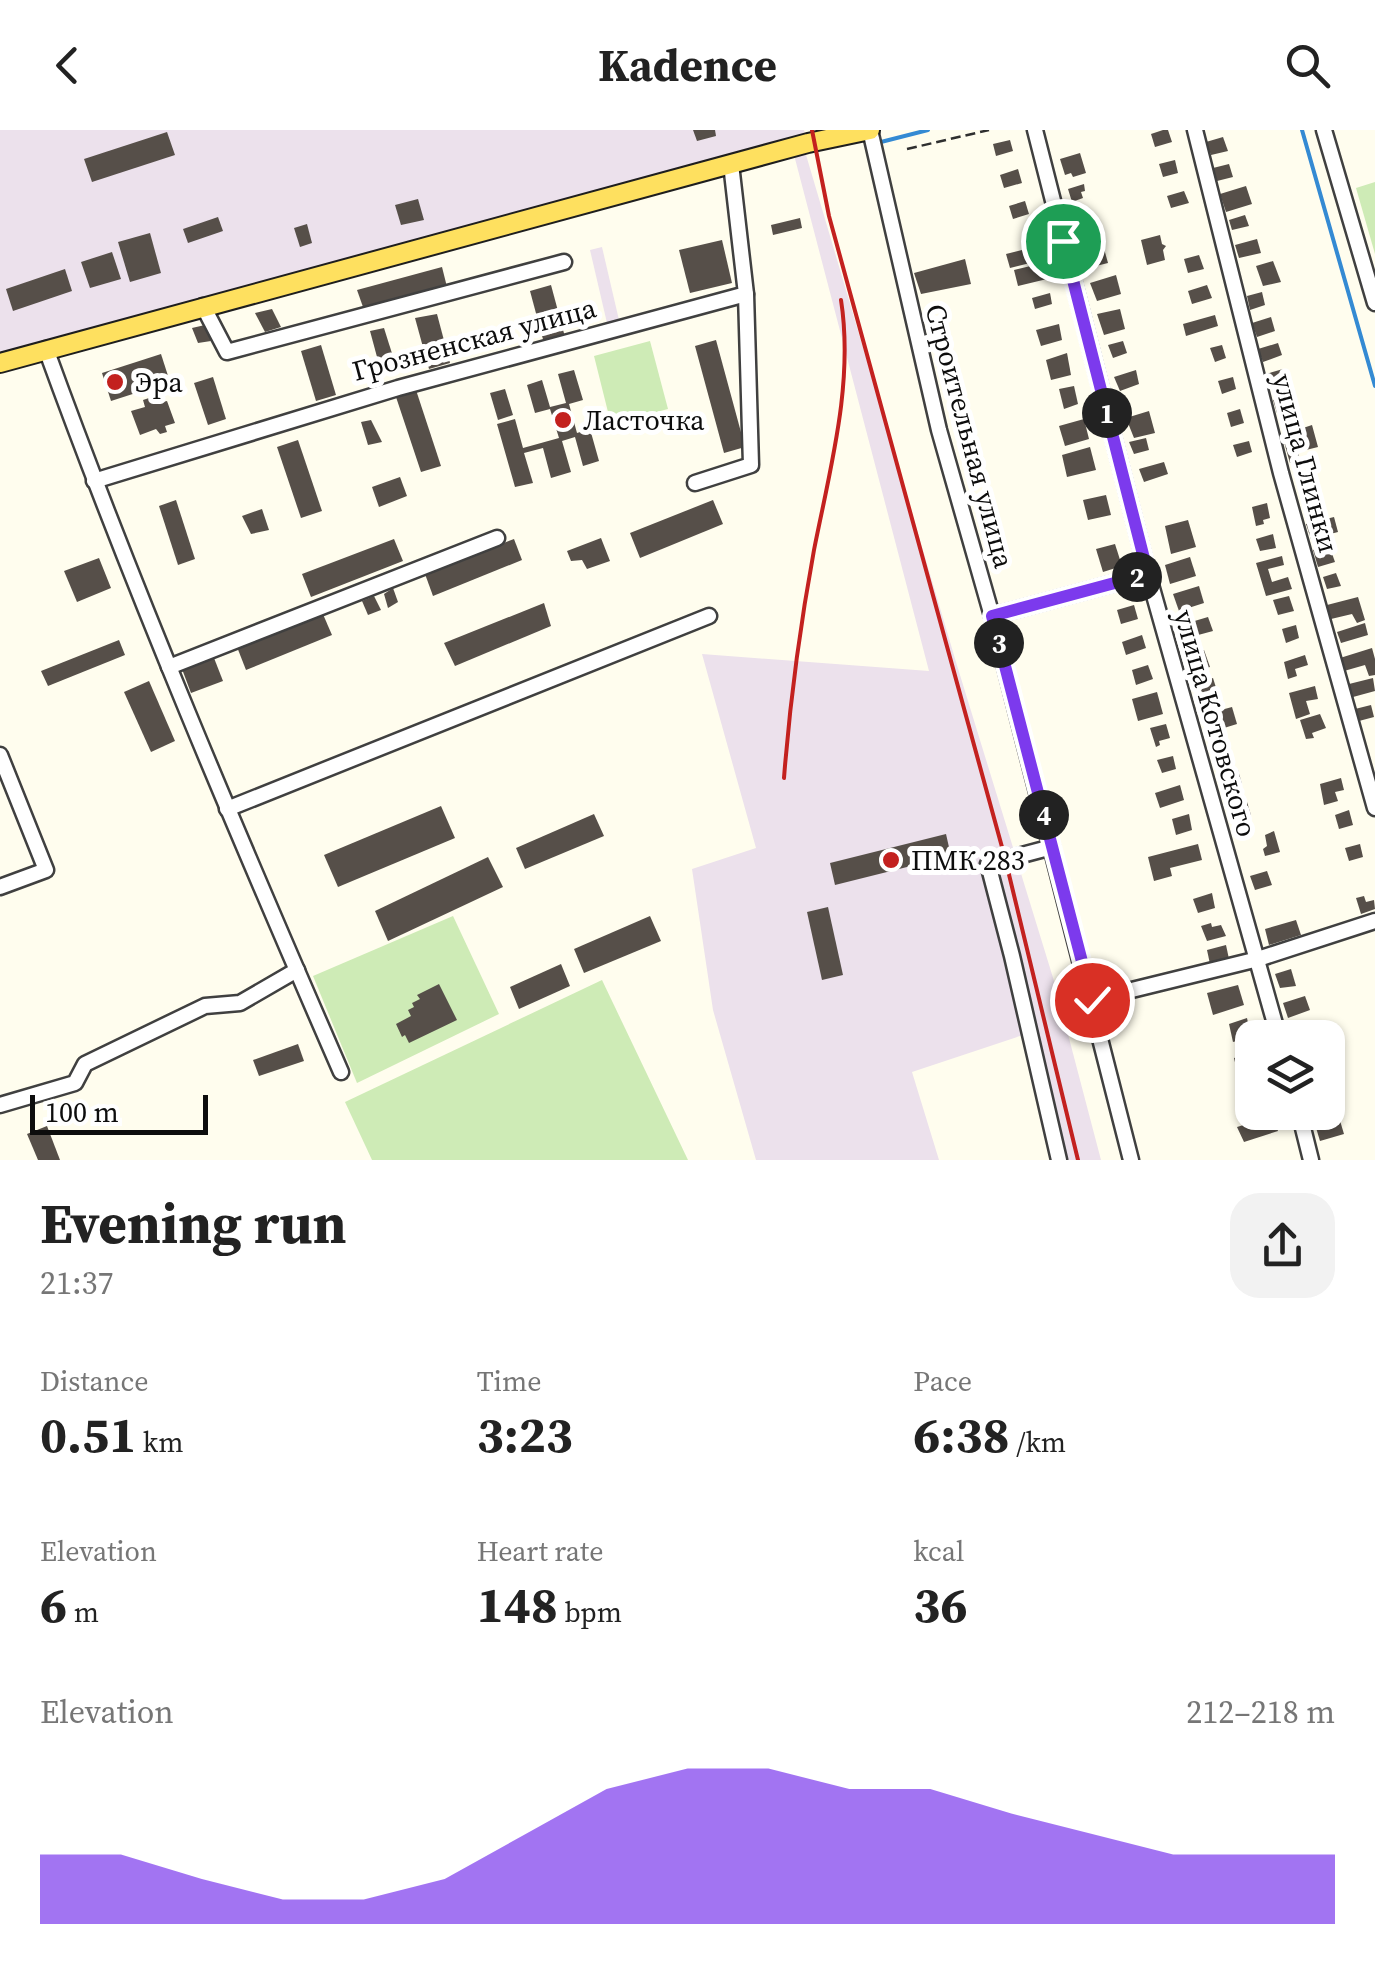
<!DOCTYPE html>
<meta charset="utf-8">
<style>
:root{--surface:#fff;--page:#f2f2f2;--text:#222;--muted:#767676;--accent:#7c3aed}
body{margin:0;font-family:"Source Serif 4",serif;background:var(--page);color:var(--text);height:100vh;display:flex;flex-direction:column;font-size:38px;white-space:nowrap}
*{box-sizing:border-box;margin:0}
p{font-size:32px;color:var(--muted)}
.icon{flex:none;width:55px;height:55px;fill:none;stroke:currentColor;stroke-width:2;stroke-linecap:round;stroke-linejoin:round}
.map{position:relative;height:1030px;overflow:hidden}
.panel{display:flex;flex-direction:column;background:var(--surface);flex:1}
.panel>*{flex:none}
.tools{position:absolute;left:1235px;top:890px;display:grid;gap:20px}
.tools a{display:grid;place-items:center;width:110px;height:110px;border-radius:20px;background:var(--surface);box-shadow:0 2px 8px #0004;font-size:50px}
.scale{position:absolute;left:30px;bottom:25px;width:178px;box-sizing:border-box;padding-left:10px;border:5px solid #0d0d0d;border-top:0;font-size:28px;line-height:35px;white-space:nowrap;color:#0d0d0d;-webkit-text-stroke:8px #fff;paint-order:stroke}
.pin{position:absolute;display:grid;place-items:center;width:85px;height:85px;color:#fff;margin:-42px;border:5px solid #fff;border-radius:50%;box-shadow:0 2px 10px #0007}
.km{position:absolute;width:50px;height:50px;margin:-25px;border-radius:50%;background:#222;color:#fff;font-size:28px;line-height:50px;text-align:center}
.round{display:grid;place-items:center;flex:none;width:105px;height:105px;border-radius:30px;background:var(--page)}
.overview{display:flex;align-items:center;justify-content:space-between;height:170px;padding:0 40px}
h1{font-size:55px;font-weight:700;line-height:75px}
.metrics{display:grid;grid-template-columns:repeat(3,1fr);gap:15px;height:170px;padding:10px 40px}
.metrics div{display:grid;align-content:center}
.metrics b{font-size:50px;font-weight:700}
.metrics small{font-size:28px;font-weight:400}
.metrics p{font-size:28px}
.chart{height:280px;padding:20px 40px}
.chart p{display:flex;justify-content:space-between}
.chart svg{width:100%;height:180px;margin-top:10px;fill:var(--accent);opacity:.7}
header{display:flex;justify-content:space-between;align-items:center;height:130px;padding:0 40px;background:var(--surface);font-size:45px;font-weight:700}
.map>svg:first-child{display:block}
.industrial{fill:#ece1ec}
.green{fill:#ceebb6}
.lines{fill:none;stroke-linecap:round;stroke-linejoin:round}
.stream{stroke:#348ad3;stroke-width:4}
.building{fill:#564f49}
.minor-casing{stroke:#404040;stroke-width:19}
.major-casing{stroke:#1e1e1e;stroke-width:22}
.path{stroke:#2f2f2f;stroke-width:2.5;stroke-dasharray:10 5;stroke-linecap:butt}
.minor{stroke:#fff;stroke-width:14}
.major{stroke:#fee05f;stroke-width:18}
.rail{stroke:#c3211f;stroke-width:4}
.route-casing{stroke:#fff;stroke-width:20}
.route{stroke:#7c3aed;stroke-width:12}
.poi-dot{fill:#c3211f;stroke:#fff;stroke-width:4}
.labels{text-anchor:middle;stroke-width:10;stroke-linejoin:round;paint-order:stroke}
.street-label{font-size:28px;fill:#0d0d0d;stroke:#fff}
.poi-label{font-size:28px;fill:#0d0d0d;stroke:#fff;text-anchor:start}
</style>
<header><svg class="icon" aria-label="back" viewBox="0 0 24 24"><path d="M15 5l-7 7 7 7"/></svg>Kadence<svg class="icon" aria-label="search" viewBox="0 0 24 24"><circle cx="10" cy="10" r="6"/><path d="M15 15l6 6"/></svg></header>
<div class="map">
<svg width="1375" height="1030" viewBox="0 0 1375 1030">
<rect width="100%" height="100%" fill="#fffdee"/>
<g class="industrial">
<path d="M0,0H804L808,13L0,230Z"/>
<path d="M804,18L956,532L1054,851L1101,1030H1063L1026,904L912,942L939,1030H756L713,880L692,739L756,718L702,524L929,541L793,21Z"/>
<path d="M602,117L619,190L607,193L590,120Z"/>
</g>
<g class="green">
<path d="M1375,52V124L1356,58Z"/>
<path d="M650,211L668,279L611,294L594,226Z"/>
<path d="M453,786L499,884L357,953L313,846Z"/>
<path d="M602,850L688,1030H372L345,972Z"/>
</g>
<g class="lines">
<g class="stream">
<path d="M1302,0L1375,256"/>
<path d="M877,13L928,0"/>
</g>
</g>
<g class="building">
<path d="M693,0H715L716,6L697,11Z"/>
<path d="M1163,0H1168L1172,12L1155,17L1151,4Z"/>
<path d="M167,2L175,25L92,52L84,29Z"/>
<path d="M1223,7L1228,21L1211,25L1206,12Z"/>
<path d="M1010,10L1013,21L996,26L993,14Z"/>
<path d="M1080,23L1086,43L1073,47L1071,43L1065,45L1060,29Z"/>
<path d="M1175,30L1178,43L1163,47L1159,34Z"/>
<path d="M1229,34L1233,47L1217,51L1213,38Z"/>
<path d="M1018,39L1022,53L1004,58L1000,45Z"/>
<path d="M1084,54L1085,61L1081,62L1083,68L1072,72L1068,59Z"/>
<path d="M1246,56L1252,74L1226,82L1220,64Z"/>
<path d="M1184,61L1189,73L1171,78L1167,66Z"/>
<path d="M418,69L424,90L401,95L395,75Z"/>
<path d="M1025,71L1029,84L1013,89L1009,76Z"/>
<path d="M1245,85L1249,96L1232,100L1229,90Z"/>
<path d="M1090,86L1093,98L1084,101L1081,96L1078,98L1075,91Z"/>
<path d="M218,87L223,101L188,113L183,99Z"/>
<path d="M800,88L802,98L773,105L771,95Z"/>
<path d="M307,94L312,113L300,117L294,98Z"/>
<path d="M150,103L161,143L130,152L118,112Z"/>
<path d="M1160,105L1162,114L1166,116L1163,120L1165,130L1147,135L1141,110Z"/>
<path d="M1257,109L1261,123L1239,128L1235,115Z"/>
<path d="M722,110L732,153L690,163L679,120Z"/>
<path d="M1103,115L1108,133L1088,138L1083,120Z"/>
<path d="M1038,116L1042,130L1010,138L1006,124Z"/>
<path d="M112,122L121,149L90,158L81,132Z"/>
<path d="M1199,125L1204,139L1188,143L1184,129Z"/>
<path d="M965,129L971,154L921,164L914,143Z"/>
<path d="M1273,131L1281,152L1263,156L1256,136Z"/>
<path d="M1043,133L1047,149L1018,156L1014,140Z"/>
<path d="M442,137L447,157L363,177L357,160Z"/>
<path d="M65,139L72,161L13,181L6,159Z"/>
<path d="M1116,145L1121,164L1097,171L1090,153Z"/>
<path d="M551,155L565,207L544,213L530,161Z"/>
<path d="M1207,155L1212,168L1192,174L1188,161Z"/>
<path d="M1262,162L1265,175L1250,180L1247,166Z"/>
<path d="M1050,163L1052,174L1035,179L1032,168Z"/>
<path d="M272,179L281,197L265,202L255,183Z"/>
<path d="M1120,179L1125,199L1104,205L1097,184Z"/>
<path d="M437,184L450,233L429,239L415,188Z"/>
<path d="M1215,185L1218,196L1186,206L1183,194Z"/>
<path d="M1271,187L1275,201L1257,207L1252,193Z"/>
<path d="M1059,194L1062,210L1041,216L1036,200Z"/>
<path d="M205,195L211,211L198,213L192,198Z"/>
<path d="M384,198L395,233L380,238L370,201Z"/>
<path d="M716,210L745,317L724,323L695,216Z"/>
<path d="M1123,211L1127,223L1113,228L1108,215Z"/>
<path d="M1278,213L1282,225L1263,232L1258,219Z"/>
<path d="M321,215L336,265L316,271L301,221Z"/>
<path d="M1222,215L1226,228L1215,232L1210,218Z"/>
<path d="M1067,223L1071,245L1051,250L1046,230Z"/>
<path d="M161,224L170,252L111,271L102,243Z"/>
<path d="M1283,239L1287,253L1271,257L1266,244Z"/>
<path d="M574,240L583,270L569,274L577,303L590,299L599,331L583,336L575,307L562,311L571,342L551,348L543,318L524,323L533,353L515,357L497,294L515,289L523,318L559,308L550,279L535,283L527,255L542,250L550,277L566,273L558,244Z"/>
<path d="M1136,240L1139,254L1120,261L1114,247Z"/>
<path d="M213,247L226,289L208,295L194,253Z"/>
<path d="M1233,247L1236,259L1222,264L1218,251Z"/>
<path d="M1074,256L1078,274L1064,279L1059,259Z"/>
<path d="M505,259L513,285L498,290L490,263Z"/>
<path d="M416,260L441,336L421,342L396,267Z"/>
<path d="M152,267L154,274L167,271L175,293L165,296L167,302L160,304L156,299L140,305L131,281L145,277L143,270Z"/>
<path d="M1287,267L1291,279L1277,283L1273,270Z"/>
<path d="M1240,279L1244,293L1231,297L1227,283Z"/>
<path d="M1149,281L1155,303L1134,308L1126,288Z"/>
<path d="M1084,289L1089,309L1065,316L1059,296Z"/>
<path d="M371,290L382,312L368,315L361,292Z"/>
<path d="M1312,295L1318,317L1298,322L1300,331L1290,333L1282,305Z"/>
<path d="M1146,308L1149,320L1134,324L1129,312Z"/>
<path d="M298,310L322,381L301,388L277,317Z"/>
<path d="M1249,311L1252,322L1237,327L1233,315Z"/>
<path d="M1090,317L1096,340L1067,347L1062,325Z"/>
<path d="M1164,332L1168,344L1144,352L1139,339Z"/>
<path d="M400,347L407,366L379,377L372,357Z"/>
<path d="M1314,362L1318,375L1304,380L1300,365Z"/>
<path d="M1106,365L1111,385L1088,390L1083,370Z"/>
<path d="M176,370L195,429L178,435L159,376Z"/>
<path d="M713,370L723,394L640,428L630,403Z"/>
<path d="M1267,373L1270,388L1263,390L1264,394L1256,396L1252,377Z"/>
<path d="M262,379L269,400L251,404L242,386Z"/>
<path d="M1334,387L1338,402L1311,409L1306,394Z"/>
<path d="M1188,390L1196,417L1171,424L1165,396Z"/>
<path d="M1273,404L1276,418L1260,421L1256,409Z"/>
<path d="M601,408L610,431L587,439L582,430L571,431L567,421Z"/>
<path d="M394,409L403,431L311,467L302,444Z"/>
<path d="M514,409L522,430L433,466L425,444Z"/>
<path d="M1115,414L1122,436L1103,442L1096,419Z"/>
<path d="M1329,415L1335,432L1318,437L1313,420Z"/>
<path d="M1282,426L1284,435L1268,439L1272,452L1288,447L1292,459L1266,466L1256,433Z"/>
<path d="M1190,427L1196,446L1170,454L1165,435Z"/>
<path d="M99,428L111,458L77,472L64,441Z"/>
<path d="M1336,443L1341,456L1327,459L1323,447Z"/>
<path d="M1199,456L1204,473L1179,481L1173,464Z"/>
<path d="M393,458L398,472L388,478L384,464Z"/>
<path d="M374,466L381,480L368,485L362,471Z"/>
<path d="M1289,466L1294,481L1278,485L1273,470Z"/>
<path d="M1358,467L1365,490L1357,493L1352,484L1331,489L1327,475Z"/>
<path d="M544,473L551,496L455,536L444,513Z"/>
<path d="M1134,475L1138,489L1121,494L1117,480Z"/>
<path d="M322,482L332,505L246,540L237,517Z"/>
<path d="M1208,487L1213,501L1187,508L1181,495Z"/>
<path d="M1365,493L1368,505L1341,513L1337,502Z"/>
<path d="M1296,495L1299,508L1286,513L1282,499Z"/>
<path d="M1142,505L1146,518L1126,525L1122,512Z"/>
<path d="M119,510L125,525L48,556L41,541Z"/>
<path d="M1372,518L1375,529V545L1369,546L1365,535L1344,541L1340,528Z"/>
<path d="M1204,520L1210,537L1195,541L1190,525Z"/>
<path d="M1305,525L1308,535L1295,539L1297,546L1288,549L1284,532Z"/>
<path d="M214,528L223,551L191,563L182,539Z"/>
<path d="M1148,535L1153,549L1136,555L1132,540Z"/>
<path d="M1213,548L1218,564L1202,568L1197,553Z"/>
<path d="M1373,548L1375,561L1353,567L1349,554Z"/>
<path d="M149,551L175,611L151,622L124,562Z"/>
<path d="M1315,556L1318,569L1306,571L1310,584L1296,589L1289,563Z"/>
<path d="M1157,562L1163,584L1138,591L1132,569Z"/>
<path d="M1371,575L1374,587L1359,591L1355,579Z"/>
<path d="M1232,577L1237,594L1211,602L1206,584Z"/>
<path d="M1320,584L1326,598L1312,603L1314,608L1306,609L1300,590Z"/>
<path d="M1166,594L1170,608L1159,611L1160,615L1156,617L1150,598Z"/>
<path d="M1173,626L1176,639L1162,643L1157,630Z"/>
<path d="M1238,640L1242,654L1226,659L1221,645Z"/>
<path d="M1341,648L1344,660L1335,662L1338,671L1324,675L1320,654Z"/>
<path d="M1180,655L1184,670L1160,678L1155,663Z"/>
<path d="M1247,672L1251,685L1239,690L1234,676Z"/>
<path d="M441,676L455,708L338,757L324,725Z"/>
<path d="M1349,680L1353,695L1339,699L1335,685Z"/>
<path d="M594,684L604,706L525,739L516,718Z"/>
<path d="M1189,684L1192,700L1176,705L1172,689Z"/>
<path d="M1274,701L1280,722L1265,726L1263,719L1267,716L1265,705Z"/>
<path d="M946,704L951,726L835,755L830,733Z"/>
<path d="M1198,714L1202,730L1170,738L1172,746L1154,751L1148,727Z"/>
<path d="M1360,714L1363,727L1349,731L1345,718Z"/>
<path d="M488,727L503,757L388,811L375,781Z"/>
<path d="M1267,741L1272,755L1255,760L1250,746Z"/>
<path d="M1212,763L1215,778L1198,783L1193,769Z"/>
<path d="M1364,766L1366,772L1374,770L1375,779L1361,784L1356,768Z"/>
<path d="M828,777L843,845L822,850L807,782Z"/>
<path d="M650,786L661,811L584,843L574,819Z"/>
<path d="M1296,790L1301,805L1269,815L1265,799Z"/>
<path d="M1211,793L1212,797L1221,795L1226,806L1207,811L1201,796Z"/>
<path d="M1226,815L1229,829L1210,834L1207,820Z"/>
<path d="M561,834L570,856L519,879L510,857Z"/>
<path d="M1291,839L1296,856L1280,858L1275,844Z"/>
<path d="M439,854L457,890L409,913L405,905L402,907L396,894L411,886L408,880L414,877L412,873L420,869L417,865Z"/>
<path d="M1238,855L1244,875L1213,885L1207,863Z"/>
<path d="M1305,866L1310,880L1288,888L1283,873Z"/>
<path d="M1247,888L1251,907L1233,912L1229,894Z"/>
<path d="M298,914L304,931L259,946L253,930Z"/>
<path d="M1252,923V937L1237,941L1234,928Z"/>
<path d="M1338,984L1344,1004L1320,1011L1314,991Z"/>
<path d="M1273,986L1278,1001L1244,1012L1237,997Z"/>
<path d="M47,996L60,1030H38L27,1004Z"/>
</g>
<g class="lines">
<defs>
<g id="minor">
<path d="M870,0L939,300L992,486L1131,1030"/>
<path d="M1035,0L1148,444L1279,908"/>
<path d="M1195,0L1281,343L1375,678"/>
<path d="M1324,0L1375,173"/>
<path d="M203,176L227,222L564,132"/>
<path d="M46,219C135,464 237,703 341,942"/>
<path d="M94,351L398,258L746,164L731,34"/>
<path d="M695,353L751,335L746,164"/>
<path d="M992,486L1148,444"/>
<path d="M169,537L497,408"/>
<path d="M0,625L46,740L0,757"/>
<path d="M227,679L709,486"/>
<path d="M1052,717L988,734L1012,826L1059,1030"/>
<path d="M1091,870L1258,829L1375,791"/>
<path d="M0,975L75,953L85,934L205,876L240,873L297,840"/>
<path d="M1299,982L1311,1030"/>
</g>
<path id="major" d="M0,233L808,13L870,0"/>
</defs>
<use href="#minor" class="minor-casing"/>
<use href="#major" class="major-casing"/>
<path class="path" d="M907,19L989,0"/>
<use href="#minor" class="minor"/>
<use href="#major" class="major"/>
<g class="rail">
<path d="M812,0L829,86L1005,728L1078,1030"/>
<path d="M784,648C790,571 800,496 814,420C830,339 854,253 841,170"/>
</g>
</g>
<g class="lines">
<defs>
<path id="route" d="M1063,111L1148,444L992,486L1092,870"/>
</defs>
<use href="#route" class="route-casing"/>
<use href="#route" class="route"/>
</g>
<g class="poi-dot">
<circle cx="115" cy="252" r="10"/>
<circle cx="563" cy="290" r="10"/>
<circle cx="891" cy="730" r="10"/>
</g>
<g class="labels">
<g class="street-label">
<text transform="translate(474 209) rotate(-15)" y="10">Грозненская улица</text>
<text transform="translate(970 306) rotate(75)" y="10">Строительная улица</text>
<text transform="translate(1306 333) rotate(75)" y="10">улица Глинки</text>
<text transform="translate(1216 593) rotate(74)" y="10">улица Котовского</text>
</g>
<g class="poi-label">
<text x="135" y="262">Эра</text>
<text x="583" y="300">Ласточка</text>
<text x="911" y="740">ПМК 283</text>
</g>
</g>
</svg>
<div class="tools">
<a><svg class="icon" aria-label="layers" viewBox="0 0 24 24"><path d="M12 4l9 5-9 5-9-5zM3 14l9 5 9-5"/></svg></a>
</div>
<div class="scale">100 m</div>
<div class="pin" style="left:1063px;top:111px;background:#1e9e55"><svg class="icon" aria-label="arrive" viewBox="0 0 24 24"><path d="M6 21V4h12l-3 4 3 4H6"/></svg></div>
<div class="pin" style="left:1092px;top:870px;background:#d93025"><svg class="icon" aria-label="check" viewBox="0 0 24 24"><path d="M5 12l5 5 9-10"/></svg></div>
<b class="km" style="left:1107px;top:283px">1</b>
<b class="km" style="left:1137px;top:447px">2</b>
<b class="km" style="left:999px;top:513px">3</b>
<b class="km" style="left:1044px;top:685px">4</b>
</div>
<section class="panel">
<div class="overview"><div><h1>Evening run</h1><p>21:37</p></div><a class="round"><svg class="icon" aria-label="share" viewBox="0 0 24 24"><path d="M12 15V3M7 8l5-5 5 5M5 13v7h14v-7"/></svg></a></div>
<div class="metrics">
<div><p>Distance</p><b>0.51<small> km</small></b></div>
<div><p>Time</p><b>3:23</b></div>
<div><p>Pace</p><b>6:38<small> /km</small></b></div>
</div>
<div class="metrics">
<div><p>Elevation</p><b>6<small> m</small></b></div>
<div><p>Heart rate</p><b>148<small> bpm</small></b></div>
<div><p>kcal</p><b>36</b></div>
</div>
<div class="chart"><p><span>Elevation</span>212–218 m</p>
<svg viewBox="0 0 160 44" preserveAspectRatio="none"><path d="M0 44V27L10 27L20 33L30 38L40 38L50 33L60 22L70 11L80 6L90 6L100 11L110 11L120 17L130 22L140 27L150 27L160 27V44z"/></svg>
</div>
</section>
